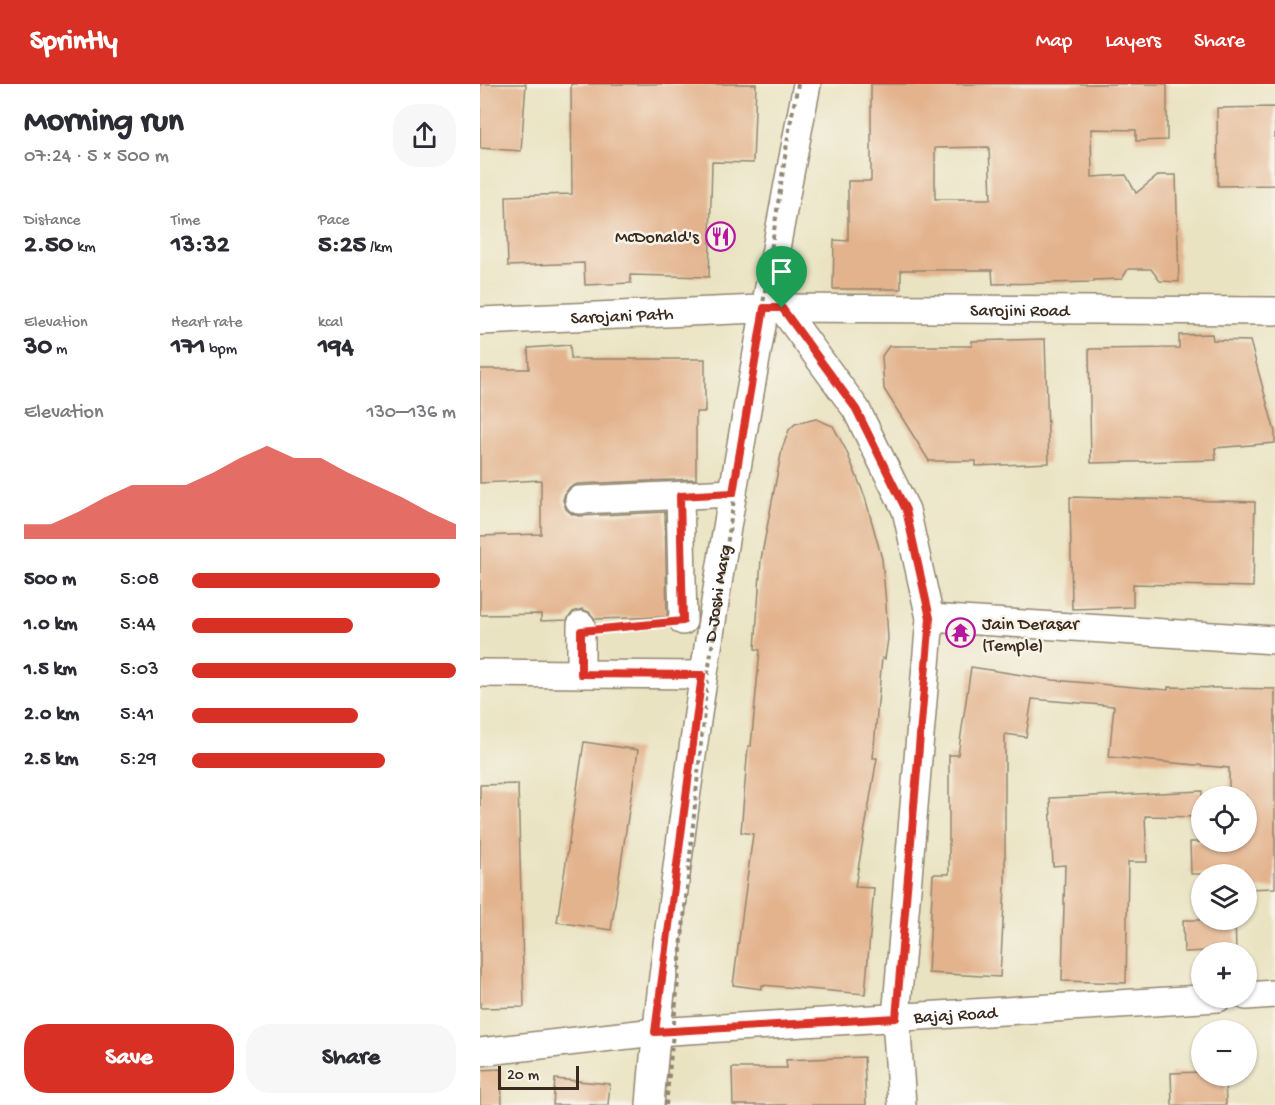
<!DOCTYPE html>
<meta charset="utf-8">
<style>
:root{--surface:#fff;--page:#f7f7f7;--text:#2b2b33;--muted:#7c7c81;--accent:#d93025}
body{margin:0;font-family:"Gochi Hand",sans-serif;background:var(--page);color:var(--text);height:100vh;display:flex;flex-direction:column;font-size:22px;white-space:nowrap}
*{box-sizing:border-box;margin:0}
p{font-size:20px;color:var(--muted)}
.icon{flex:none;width:33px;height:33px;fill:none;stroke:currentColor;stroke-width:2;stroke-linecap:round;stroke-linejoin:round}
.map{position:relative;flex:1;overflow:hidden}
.details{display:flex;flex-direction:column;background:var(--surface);width:480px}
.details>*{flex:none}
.tools{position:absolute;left:711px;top:702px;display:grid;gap:12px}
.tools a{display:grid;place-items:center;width:66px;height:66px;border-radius:50%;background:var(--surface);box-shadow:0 2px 4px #0004;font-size:30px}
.scale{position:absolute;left:18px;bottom:15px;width:81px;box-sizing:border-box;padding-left:6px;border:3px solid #3b2a1e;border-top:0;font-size:16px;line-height:21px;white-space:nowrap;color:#3b2a1e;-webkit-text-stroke:4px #f7f3e8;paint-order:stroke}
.pin{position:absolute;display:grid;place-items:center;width:51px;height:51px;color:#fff;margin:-62px -26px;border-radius:50% 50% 50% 0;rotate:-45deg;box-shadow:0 0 6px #0007}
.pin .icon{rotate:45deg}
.round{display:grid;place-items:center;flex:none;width:63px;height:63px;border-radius:24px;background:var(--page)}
.headline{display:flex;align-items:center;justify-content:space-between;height:102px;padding:0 24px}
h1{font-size:33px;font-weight:700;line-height:45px}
.figures{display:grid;grid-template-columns:repeat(3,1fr);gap:9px;height:102px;padding:6px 24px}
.figures div{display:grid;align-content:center}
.figures b{font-size:26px;font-weight:700}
.figures small{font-size:16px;font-weight:400}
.figures p{font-size:16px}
.chart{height:168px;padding:12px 24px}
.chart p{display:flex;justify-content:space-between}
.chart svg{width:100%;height:108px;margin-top:6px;fill:var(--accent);opacity:.7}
.primary-button{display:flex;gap:12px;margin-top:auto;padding:12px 24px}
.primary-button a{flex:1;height:69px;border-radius:24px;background:var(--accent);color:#fff;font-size:24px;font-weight:700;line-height:69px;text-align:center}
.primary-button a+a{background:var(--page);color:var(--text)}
ul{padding:0 24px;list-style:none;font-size:20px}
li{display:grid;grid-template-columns:96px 72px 1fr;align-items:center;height:45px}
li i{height:15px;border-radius:8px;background:var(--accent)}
header{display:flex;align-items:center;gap:36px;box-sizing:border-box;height:84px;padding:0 30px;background:var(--accent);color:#fff}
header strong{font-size:28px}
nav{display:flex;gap:33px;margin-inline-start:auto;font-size:21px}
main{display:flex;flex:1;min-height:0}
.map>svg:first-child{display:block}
.building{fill:#e3b38d;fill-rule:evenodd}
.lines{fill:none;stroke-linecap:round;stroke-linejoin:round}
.minor-casing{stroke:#928670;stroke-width:30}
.path{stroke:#928670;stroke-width:4;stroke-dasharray:4.5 4.5;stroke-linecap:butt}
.minor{stroke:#fff;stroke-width:27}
.path-bridge{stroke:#928670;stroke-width:4;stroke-dasharray:4.5 4.5;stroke-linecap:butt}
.route-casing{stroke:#fff;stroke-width:12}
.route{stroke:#d93025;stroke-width:8}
.labels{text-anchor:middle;stroke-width:5;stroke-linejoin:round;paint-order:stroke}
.poi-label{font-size:18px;fill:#3b2a1e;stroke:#f7f3e8;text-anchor:end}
.street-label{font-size:18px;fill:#3b2a1e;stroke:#f7f3e8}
</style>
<header>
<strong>Sprintly</strong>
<nav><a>Map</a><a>Layers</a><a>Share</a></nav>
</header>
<main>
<section class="details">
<div class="headline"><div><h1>Morning run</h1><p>07:24 · 5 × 500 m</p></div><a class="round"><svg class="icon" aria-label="share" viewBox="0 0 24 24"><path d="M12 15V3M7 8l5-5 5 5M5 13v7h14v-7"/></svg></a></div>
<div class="figures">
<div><p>Distance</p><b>2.50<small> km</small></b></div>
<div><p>Time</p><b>13:32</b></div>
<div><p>Pace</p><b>5:25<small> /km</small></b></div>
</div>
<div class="figures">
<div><p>Elevation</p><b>30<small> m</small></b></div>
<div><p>Heart rate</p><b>171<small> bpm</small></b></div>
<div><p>kcal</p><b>194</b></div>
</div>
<div class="chart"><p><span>Elevation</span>130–136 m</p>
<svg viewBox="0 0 160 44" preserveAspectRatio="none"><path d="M0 44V38L10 38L20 33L30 27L40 22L50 22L60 22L70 17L80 11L90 6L100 11L110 11L120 17L130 22L140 27L150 33L160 38V44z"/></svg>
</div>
<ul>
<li><b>500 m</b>5:08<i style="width:94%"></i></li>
<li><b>1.0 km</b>5:44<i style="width:61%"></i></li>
<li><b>1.5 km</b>5:03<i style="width:100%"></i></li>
<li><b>2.0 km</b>5:41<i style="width:63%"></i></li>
<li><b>2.5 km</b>5:29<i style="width:73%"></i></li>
</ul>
<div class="primary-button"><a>Save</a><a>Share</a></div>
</section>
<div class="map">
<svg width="795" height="1021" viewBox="0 0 795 1021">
<rect width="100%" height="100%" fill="#f7f3e8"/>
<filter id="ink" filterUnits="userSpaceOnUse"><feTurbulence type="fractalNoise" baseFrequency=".0167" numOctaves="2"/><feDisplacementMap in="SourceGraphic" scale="12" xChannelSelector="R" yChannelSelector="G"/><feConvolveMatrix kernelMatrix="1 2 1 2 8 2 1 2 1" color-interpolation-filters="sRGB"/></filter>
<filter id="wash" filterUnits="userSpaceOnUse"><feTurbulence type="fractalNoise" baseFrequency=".008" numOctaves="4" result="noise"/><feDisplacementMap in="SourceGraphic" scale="24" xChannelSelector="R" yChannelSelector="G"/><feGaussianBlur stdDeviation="1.35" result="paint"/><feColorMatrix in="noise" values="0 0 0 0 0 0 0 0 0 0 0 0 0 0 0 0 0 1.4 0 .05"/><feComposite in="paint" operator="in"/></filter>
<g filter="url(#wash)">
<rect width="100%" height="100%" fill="#eae3c2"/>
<g id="blocks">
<g class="building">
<path d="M0,0H46L41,67L0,64Z"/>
<path d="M91,0H276L273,79L232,78L229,193L150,191L151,199L105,201L104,179L28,182L26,112L92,110Z"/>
<path d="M391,0H687V56L656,57V46L611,45L612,93L646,91L656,109L679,91H696L699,198L680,197L671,185H648L642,195L614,196V198L513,200L512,186H421V205H353L354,156L368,157V97H391ZM509,63L511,115H455V64Z"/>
<path d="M795,23V101L738,102L737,24Z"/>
<path d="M732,250L733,256L770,257L795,348V359L735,364L736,376L611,379L609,265L699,264V251Z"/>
<path d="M565,255L569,379L496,382V377H449L404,305L402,272L409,262H492V257Z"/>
<path d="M90,261L91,275H225V328H216V395L98,400L90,403L85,409L83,416L86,425L92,430L99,432L185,428L187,533L115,535L109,528L102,525L93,528L87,536L61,537V530L0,531V452L61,450V396L0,399V285H49L48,264Z"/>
<path d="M336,335L353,342L366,366L385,413L402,475L406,520L408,555L405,575L402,574L393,674H397L375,803L394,804L385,910L282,901V905L253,901L273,750L261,748L268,662H271L280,566L275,565L281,475L302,365L309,346L315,340Z"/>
<path d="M590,413L775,418L773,503L653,500V523L592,525Z"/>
<path d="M491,583L573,596L688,606V603L795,605V804L766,805V790H711L710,758H766V712H749V684L629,673L634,622L552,615L546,653L525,650V802L520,893L448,889L453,790H469V671H478Z"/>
<path d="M104,658L158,666L131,846L77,838Z"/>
<path d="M38,700L44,923L0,924V701Z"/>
<path d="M722,707V733L665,732L667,778H648L646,899L582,897L585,781L573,782L570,714Z"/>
<path d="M703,836H755L756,866L704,868Z"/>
<path d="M384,973L386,1021H253L252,984H307L306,976Z"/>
<path d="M21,985L22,1021H0V986Z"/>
<path d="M722,988V992H745L746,1021H692L691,989Z"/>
<path d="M75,995L130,1000L128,1021H73Z"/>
</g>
</g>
</g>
<g filter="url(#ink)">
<use href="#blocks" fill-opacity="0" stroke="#928670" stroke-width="1.5"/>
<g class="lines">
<defs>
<g id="minor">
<path d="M302,224L376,325L426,426L450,534L416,934L422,1021"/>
<path id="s1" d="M0,237L302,224L795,227"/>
<path d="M200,412L203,537"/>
<path d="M99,416L253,409"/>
<path d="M450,534L795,556"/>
<path d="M101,541V590"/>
<path d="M0,589L222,591"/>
<path d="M766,912L795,910"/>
<path id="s2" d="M0,968L175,948L738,914"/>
<path id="s3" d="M170,1021C177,926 191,832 203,737C236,490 280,245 327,0"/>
</g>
</defs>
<use href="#minor" class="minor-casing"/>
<path class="path" d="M126,544L178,539"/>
<use href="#minor" class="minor"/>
<path class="path-bridge" d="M186,1021L227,596L309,46L318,0"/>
</g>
</g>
<g class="lines" filter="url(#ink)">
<defs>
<path id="route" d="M284,224H302L376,325L426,426L450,534L416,934L175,948L222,591L101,590V547L203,537L200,412L253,409Z"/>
</defs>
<use href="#route" class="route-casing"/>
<use href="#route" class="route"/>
</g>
<defs>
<symbol id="restaurant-ring" viewBox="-11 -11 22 22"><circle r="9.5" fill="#f7f3e8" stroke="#b5179e" stroke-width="1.5"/><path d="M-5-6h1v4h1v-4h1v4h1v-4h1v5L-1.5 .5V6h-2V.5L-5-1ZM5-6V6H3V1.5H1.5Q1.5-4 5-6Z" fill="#b5179e"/></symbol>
<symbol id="temple-ring" viewBox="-11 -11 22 22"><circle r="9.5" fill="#f7f3e8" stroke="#b5179e" stroke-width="1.5"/><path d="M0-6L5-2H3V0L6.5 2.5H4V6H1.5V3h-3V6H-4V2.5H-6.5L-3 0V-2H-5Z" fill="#b5179e"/></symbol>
</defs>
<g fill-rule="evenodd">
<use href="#restaurant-ring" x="224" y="136" width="33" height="33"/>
<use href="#temple-ring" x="464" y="532" width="33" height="33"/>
</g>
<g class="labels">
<g class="poi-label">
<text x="219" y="158">McDonald's</text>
<text x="502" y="545" text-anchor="start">Jain Derasar<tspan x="502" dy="21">(Temple)</tspan></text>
</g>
<g class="street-label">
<text dy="6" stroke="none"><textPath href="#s1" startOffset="540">Sarojini Road</textPath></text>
<text dy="6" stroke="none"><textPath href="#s1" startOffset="142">Sarojani Path</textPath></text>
<text dy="6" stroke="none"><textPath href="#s3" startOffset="516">D Joshi Marg</textPath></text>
<text dy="6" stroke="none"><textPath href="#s2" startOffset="477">Bajaj Road</textPath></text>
</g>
</g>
</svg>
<div class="tools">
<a><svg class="icon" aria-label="locate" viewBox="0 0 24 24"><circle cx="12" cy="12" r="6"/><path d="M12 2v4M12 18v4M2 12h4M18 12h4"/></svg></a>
<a><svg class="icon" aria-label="layers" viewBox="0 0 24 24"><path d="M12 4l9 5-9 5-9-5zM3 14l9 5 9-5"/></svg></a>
<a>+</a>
<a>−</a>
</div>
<div class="scale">20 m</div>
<div class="pin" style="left:302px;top:224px;background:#1e9e55"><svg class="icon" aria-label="arrive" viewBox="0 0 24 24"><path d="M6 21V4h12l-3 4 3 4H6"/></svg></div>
</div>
</main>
